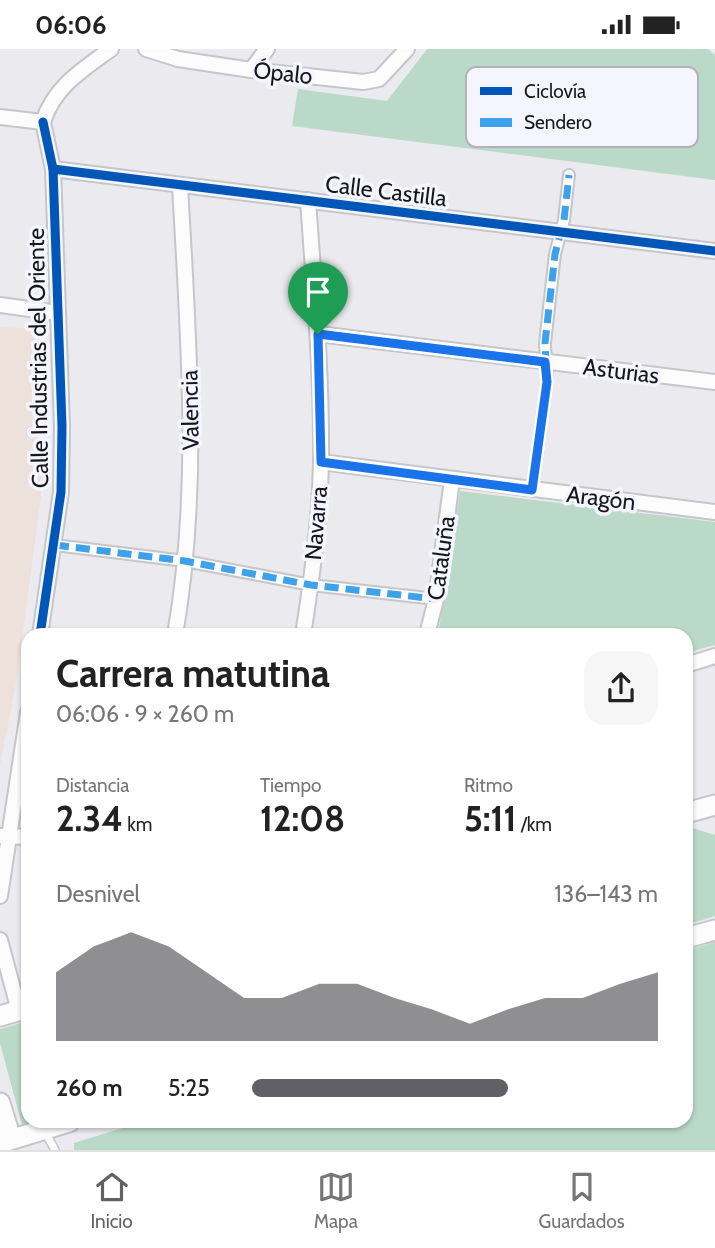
<!DOCTYPE html>
<html lang="es">
<meta charset="utf-8">
<style>
:root{--surface:#fff;--page:#f6f6f6;--text:#222;--muted:#767676;--line:#e0e0e0;--accent:#616165}
body{margin:0;font-family:Cabin,sans-serif;background:var(--page);color:var(--text);height:100vh;display:flex;flex-direction:column;font-size:26px;white-space:nowrap}
*{box-sizing:border-box;margin:0}
p{font-size:23px;color:var(--muted)}
.icon{flex:none;width:38px;height:38px;fill:none;stroke:currentColor;stroke-width:2;stroke-linecap:round;stroke-linejoin:round}
.map{position:relative;flex:1;overflow:hidden}
.side{position:absolute;left:21px;top:579px;width:672px;height:500px;display:flex;flex-direction:column;background:var(--surface);border-radius:21px;box-shadow:0 2px 5px #0004}
.side>*{flex:none}
.pin{position:absolute;display:grid;place-items:center;width:60px;height:60px;color:#fff;margin:-72px -30px;border-radius:50% 50% 50% 0;rotate:-45deg;box-shadow:0 0 7px #0007}
.pin .icon{rotate:45deg}
.round{display:grid;place-items:center;flex:none;width:74px;height:74px;border-radius:21px;background:var(--page)}
.head{display:flex;align-items:center;justify-content:space-between;height:119px;padding:0 35px}
h1{font-size:38px;font-weight:700;line-height:52px}
.metrics{display:grid;grid-template-columns:repeat(3,1fr);gap:10px;height:119px;padding:7px 35px}
.metrics div{display:grid;align-content:center}
.metrics b{font-size:35px;font-weight:700}
.metrics small{font-size:19px;font-weight:400}
.metrics p{font-size:19px}
.chart{height:196px;padding:14px 35px}
.chart p{display:flex;justify-content:space-between}
.chart svg{width:100%;height:126px;margin-top:7px;fill:var(--accent);opacity:.7}
ul{padding:0 35px;list-style:none;font-size:23px}
li{display:grid;grid-template-columns:112px 84px 1fr;align-items:center;height:52px}
li i{height:18px;border-radius:9px;background:var(--accent)}
.status{display:flex;justify-content:space-between;align-items:center;height:49px;padding:0 35px;background:var(--surface);direction:ltr}
.status svg{height:19px;fill:currentColor}
.tab-bar{display:flex;justify-content:space-around;align-items:center;height:98px;border-top:2px solid var(--line);background:var(--surface);font-size:19px;color:var(--muted)}
.tab-bar a{display:grid;justify-items:center;gap:4px}
.tab-bar .on{color:var(--accent)}
.map>svg:first-child{display:block}
.education{fill:#ece1db}
.green{fill:#bad9c9}
.lines{fill:none;stroke-linecap:round;stroke-linejoin:round}
.service-casing{stroke:#c6c6ca;stroke-width:10}
.pedestrian-casing{stroke:#c6c6ca;stroke-width:14}
.minor-casing{stroke:#c6c6ca;stroke-width:18}
.secondary-casing{stroke:#c6c6ca;stroke-width:23}
.service{stroke:#fcfcfd;stroke-width:7}
.pedestrian{stroke:#fcfcfd;stroke-width:10}
.minor{stroke:#fcfcfd;stroke-width:14}
.secondary{stroke:#fcfcfd;stroke-width:19}
.quiet{stroke:#3da2ea;stroke-width:7;stroke-dasharray:14 7;stroke-linecap:butt}
.cycleway-casing{stroke:#f4f5ff;stroke-width:13}
.cycleway{stroke:#0057b8;stroke-width:9}
.route-casing{stroke:#fff;stroke-width:14}
.route{stroke:#1a73e8;stroke-width:9}
.labels{text-anchor:middle;stroke-width:7;stroke-linejoin:round;paint-order:stroke}
.street-label{font-size:23px;fill:#17171b;stroke:#f4f5ff}
.key{fill:#f4f5ff;stroke:#b2b2bb;stroke-width:2}
.key-label{font-size:19px;fill:#17171b}
</style>
<div class="status"><b>06:06</b><svg viewBox="0 0 49 12"><path d="M0 12V9h3v3zM5 12V6h3v6zM10 12V3h3v9zM15 12V0h3v12zM26 1h20v11H26zM47 4h2v5h-2z"/></svg></div>
<div class="map">
<svg width="715" height="1101" viewBox="0 0 715 1101">
<rect width="100%" height="100%" fill="#eaeaef"/>
<path class="education" d="M0,278L35,280L41,447L16,634L0,716Z"/>
<g class="green">
<path d="M427,0H708L715,6V131L292,77L298,40L387,52Z"/>
<path d="M460,442L715,473V596L686,604V586H438Z"/>
<path d="M686,777L715,786V867L686,876Z"/>
<path d="M715,893V1101H74V1094L142,1073H686V902Z"/>
<path d="M28,972V1073H32L22,1076L0,994V980Z"/>
</g>
<g class="lines">
<defs>
<path id="service" d="M45,1083L55,1101"/>
<g id="pedestrian">
<path d="M532,441L547,333L545,294L555,205L564,171L569,126"/>
<path d="M55,496L185,512L311,536L436,550"/>
</g>
<g id="minor">
<path d="M146,0L178,10L251,21L363,33L379,30L407,0"/>
<path d="M251,21L267,0"/>
<path d="M0,68L43,73"/>
<path d="M43,73C54,38 82,21 111,0"/>
<path d="M53,120L715,202"/>
<path d="M0,256L58,264"/>
<path d="M318,285L715,333"/>
<path d="M321,413L715,463"/>
<path d="M40,586L61,443L62,377L53,120L43,73"/>
<path d="M175,586C201,437 188,286 180,136"/>
<path d="M303,586C312,528 320,470 321,412C322,325 314,238 308,151"/>
<path d="M427,586L436,550L452,431"/>
<path d="M686,616L715,607"/>
<path d="M1,787L28,788"/>
<path d="M0,847L28,663"/>
<path d="M0,891L19,962"/>
</g>
<g id="secondary">
<path d="M686,764L715,756"/>
<path d="M686,889L715,881"/>
<path d="M0,967L28,959"/>
<path d="M0,1054L11,1090"/>
<path d="M0,1094L69,1073"/>
</g>
</defs>
<use href="#service" class="service-casing"/>
<use href="#pedestrian" class="pedestrian-casing"/>
<use href="#minor" class="minor-casing"/>
<use href="#secondary" class="secondary-casing"/>
<use href="#service" class="service"/>
<use href="#pedestrian" class="pedestrian"/>
<use href="#minor" class="minor"/>
<use href="#secondary" class="secondary"/>
<g class="quiet">
<path d="M532,441L547,333L545,294L555,205L564,171L569,126"/>
<path d="M55,496L185,512L311,536L436,550"/>
</g>
<defs>
<g id="cycleway">
<path d="M53,120L715,202"/>
<path d="M40,586L61,443L62,377L53,120L43,73"/>
</g>
</defs>
<use href="#cycleway" class="cycleway-casing"/>
<use href="#cycleway" class="cycleway"/>
</g>
<g class="lines">
<defs>
<path id="route" d="M318,285L545,313L547,333L532,441L321,413Z"/>
</defs>
<use href="#route" class="route-casing"/>
<use href="#route" class="route"/>
</g>
<g class="labels">
<g class="street-label">
<text transform="translate(283 24) rotate(6)" y="8">Ópalo</text>
<text transform="translate(386 142) rotate(7)" y="8">Calle Castilla</text>
<text transform="translate(38 309) rotate(-91)" y="8">Calle Industrias del Oriente</text>
<text transform="translate(621 322) rotate(7)" y="8">Asturias</text>
<text transform="translate(190 361) rotate(-91)" y="8">Valencia</text>
<text transform="translate(601 449) rotate(7)" y="8">Aragón</text>
<text transform="translate(316 474) rotate(-85)" y="8">Navarra</text>
<text transform="translate(441 509) rotate(-82)" y="8">Cataluña</text>
</g>
</g>
<rect x="466" y="18" width="232" height="80" rx="10" class="key"/>
<rect x="480" y="38" width="32" height="8" fill="#0057b8"/>
<rect x="480" y="69" width="32" height="9" fill="#3da2ea"/>
<g class="key-label">
<text x="524" y="49">Ciclovía</text>
<text x="524" y="80">Sendero</text>
</g>
</svg>
<div class="pin" style="left:318px;top:285px;background:#1e9e55"><svg class="icon" aria-label="arrive" viewBox="0 0 24 24"><path d="M6 21V4h12l-3 4 3 4H6"/></svg></div>
<section class="side">
<div class="head"><div><h1>Carrera matutina</h1><p>06:06 · 9 × 260 m</p></div><a class="round"><svg class="icon" aria-label="share" viewBox="0 0 24 24"><path d="M12 15V3M7 8l5-5 5 5M5 13v7h14v-7"/></svg></a></div>
<div class="metrics">
<div><p>Distancia</p><b>2.34<small> km</small></b></div>
<div><p>Tiempo</p><b>12:08</b></div>
<div><p>Ritmo</p><b>5:11<small> /km</small></b></div>
</div>
<div class="chart"><p><span>Desnivel</span>136–143 m</p>
<svg viewBox="0 0 160 44" preserveAspectRatio="none"><path d="M0 44V20L10 11L20 6L30 11L40 20L50 29L60 29L70 24L80 24L90 29L100 33L110 38L120 33L130 29L140 29L150 24L160 20V44z"/></svg>
</div>
<ul>
<li><b>260 m</b>5:25<i style="width:63%"></i></li>
</ul>
</section>
</div>
<nav class="tab-bar">
<a class="on"><svg class="icon" aria-label="home" viewBox="0 0 24 24"><path d="M3 11l9-7 9 7M6 9v11h12V9"/></svg>Inicio</a>
<a><svg class="icon" aria-label="map" viewBox="0 0 24 24"><path d="M3 6l6-2 6 2 6-2v14l-6 2-6-2-6 2zM9 4v14M15 6v14"/></svg>Mapa</a>
<a><svg class="icon" aria-label="saved" viewBox="0 0 24 24"><path d="M7 4h10v16l-5-4-5 4z"/></svg>Guardados</a>
</nav>
